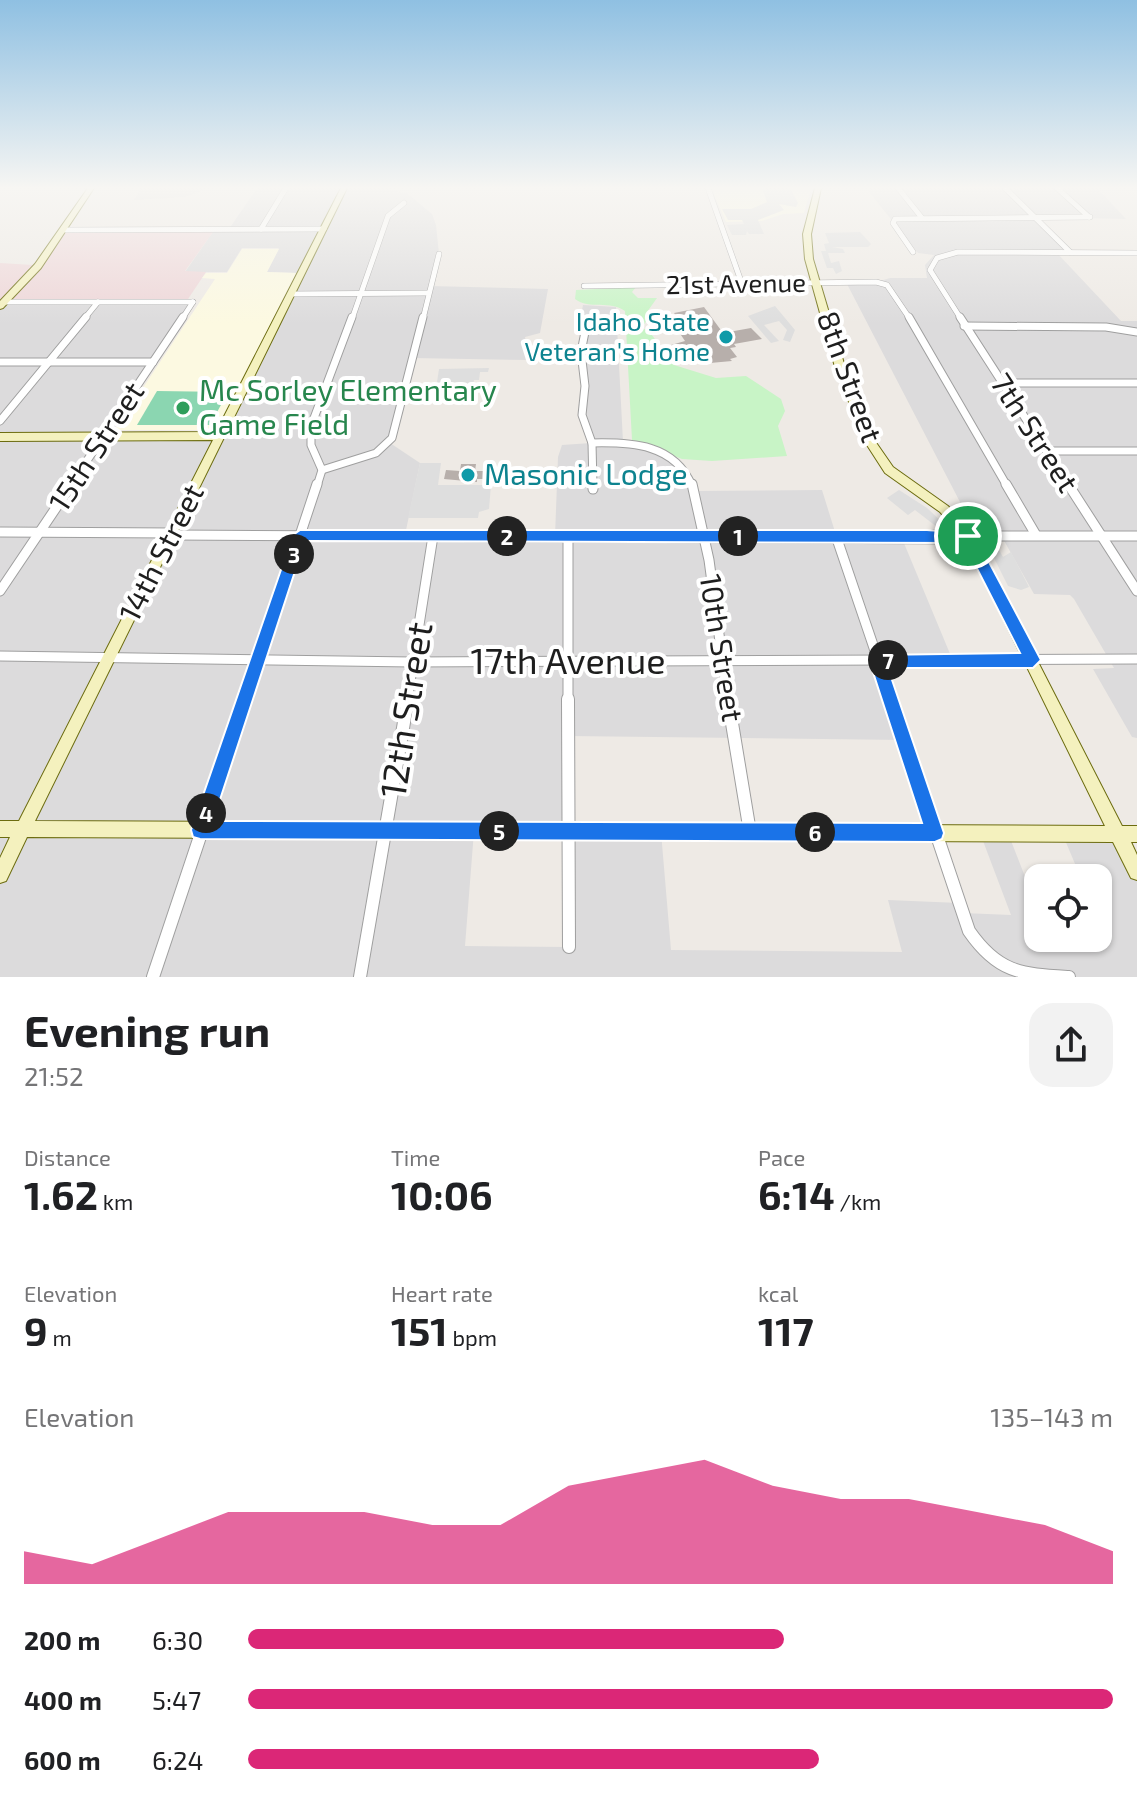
<!DOCTYPE html>
<meta charset="utf-8">
<style>
:root{--surface:#fff;--page:#f2f2f2;--text:#202124;--muted:#757577;--accent:#db2777}
body{margin:0;font-family:"Exo 2",sans-serif;background:var(--page);color:var(--text);height:100vh;display:flex;flex-direction:column;font-size:30px;white-space:nowrap}
*{box-sizing:border-box;margin:0}
p{font-size:26px;color:var(--muted)}
.icon{flex:none;width:44px;height:44px;fill:none;stroke:currentColor;stroke-width:2;stroke-linecap:round;stroke-linejoin:round}
.map{position:relative;height:977px;overflow:hidden}
.drawer{display:flex;flex-direction:column;background:var(--surface);flex:1}
.drawer>*{flex:none}
.buttons{position:absolute;left:1024px;top:864px;display:grid;gap:16px}
.buttons a{display:grid;place-items:center;width:88px;height:88px;border-radius:16px;background:var(--surface);box-shadow:0 2px 6px #0004;font-size:40px}
.pin{position:absolute;display:grid;place-items:center;width:68px;height:68px;color:#fff;margin:-34px;border:4px solid #fff;border-radius:50%;box-shadow:0 2px 8px #0007}
.km{position:absolute;width:40px;height:40px;margin:-20px;border-radius:50%;background:#222;color:#fff;font-size:22px;line-height:40px;text-align:center}
.round{display:grid;place-items:center;flex:none;width:84px;height:84px;border-radius:24px;background:var(--page)}
.head{display:flex;align-items:center;justify-content:space-between;height:136px;padding:0 24px}
h1{font-size:44px;font-weight:700;line-height:60px}
.figures{display:grid;grid-template-columns:repeat(3,1fr);gap:12px;height:136px;padding:8px 24px}
.figures div{display:grid;align-content:center}
.figures b{font-size:40px;font-weight:700}
.figures small{font-size:22px;font-weight:400}
.figures p{font-size:22px}
.chart{height:224px;padding:16px 24px}
.chart p{display:flex;justify-content:space-between}
.chart svg{width:100%;height:144px;margin-top:8px;fill:var(--accent);opacity:.7}
ul{padding:0 24px;list-style:none;font-size:26px}
li{display:grid;grid-template-columns:128px 96px 1fr;align-items:center;height:60px}
li i{height:20px;border-radius:10px;background:var(--accent)}
.map>svg:first-child{display:block}
.residential{fill:#dcdbdc;fill-rule:evenodd}
.commercial{fill:#eed6d8}
.education{fill:#fcf9e1}
.park{fill:#c8f4c6}
.pitch{fill:#8bd6b1}
.parking{fill:#dedede}
.building{fill:#b7afab}
.lines{fill:none;stroke-linecap:round;stroke-linejoin:round}
.street-far3-casing{stroke:#9f9f9f;stroke-width:6}
.street-far2-casing{stroke:#9f9f9f;stroke-width:9}
.street-far1-casing{stroke:#9f9f9f;stroke-width:11}
.street-casing{stroke:#9f9f9f;stroke-width:14}
.secondary-casing{stroke:#6c6c0f;stroke-width:2}
.street-far3{stroke:#fff;stroke-width:5}
.street-far2{stroke:#fff;stroke-width:7}
.street-far1{stroke:#fff;stroke-width:9}
.street{stroke:#fff;stroke-width:12}
.secondary{fill:#f4f1be;fill-rule:evenodd}
.route{fill:#1a73e8;stroke:#fff;stroke-width:2;fill-rule:evenodd}
.culture-dot{fill:#0f9aa8;stroke:#fff;stroke-width:3}
.leisure-dot{fill:#2e9e5b;stroke:#fff;stroke-width:3}
.labels{text-anchor:middle;stroke-width:8;stroke-linejoin:round;paint-order:stroke}
.far-street-label{font-size:26px;fill:#1e1e1e;stroke:#fff}
.far-culture-label{font-size:26px;fill:#0d838f;stroke:#fff;text-anchor:end}
.street-label{font-size:30px;fill:#1e1e1e;stroke:#fff}
.leisure-label{font-size:30px;fill:#27864d;stroke:#fff;text-anchor:start}
.culture-label{font-size:30px;fill:#0d838f;stroke:#fff;text-anchor:start}
.near-street-label{font-size:36px;fill:#1e1e1e;stroke:#fff}
</style>
<div class="map">
<svg width="1137" height="977" viewBox="0 0 1137 977">
<rect width="100%" height="100%" fill="#eeeae5"/>
<g class="residential">
<path d="M142,188H210L185,197L134,200Z"/>
<path d="M257,188H387L408,194L432,214L436,225L439,254L430,286L548,289L540,333L525,337L529,360L412,358L390,443L420,463L405,535L555,536L558,457L562,445L591,443L582,415L585,332L580,319L583,305L616,307L623,442L675,460L695,491L822,490L836,535L901,536L953,661H878L904,740L568,736L570,831L661,832L671,950L902,952L888,900L959,903L963,913L1011,915L980,833H1008L1038,910V938H1098V878H1081L1062,833H1118L1137,872V977H0V306L4,302H193L106,436H221L301,273L267,272L279,248H242L227,272H185L215,229H229ZM474,831L569,832V947L465,946Z"/>
<path d="M866,188H1097L1126,219L1036,217L1070,252L1057,253L1121,321H1137V738L1132,737L1093,669L1114,668L1074,599L1070,595L1034,594L998,530L974,529L847,284H870L890,278H927L925,265L934,255L918,253Z"/>
</g>
<g class="commercial">
<path d="M213,232L185,271L206,272L186,302H4L63,233Z"/>
<path d="M0,263L33,265L0,301Z"/>
</g>
<g class="education">
<path d="M711,188H811L804,213L783,214L762,221L726,222Z"/>
<path d="M242,249H279L267,272L296,273L217,430H115L215,279L202,278L206,273H227Z"/>
</g>
<path class="park" d="M636,287L632,292L638,298H657L647,312L648,318L642,328L649,331L674,365L716,378L746,376L781,399L785,411L778,426L787,456L712,461L682,459L632,440L625,311C610,300 589,310 575,299L576,290Z"/>
<path class="pitch" d="M157,391L228,392L210,425H137Z"/>
<g class="parking">
<path d="M762,188H790L798,203L796,207L779,204L784,210L758,220L764,234H749L747,231L746,235H732L727,225L744,224L742,220H728L722,209H751L767,202Z"/>
<path d="M860,232L871,244L868,247H832L843,249L845,253H828L831,263L839,261L842,271L836,274L833,268H827L821,251H826L824,244L829,243L825,233Z"/>
<path d="M775,306L795,330L790,342L783,340L787,330L779,321L764,325L779,341L771,343L748,316Z"/>
<path d="M489,368L488,372H480L479,380H474L473,385H466L460,398L439,399L440,395H435L439,369Z"/>
<path d="M420,463H441L438,485H491L489,509L479,512L478,518H408Z"/>
<path d="M899,490L927,508L946,526L937,527L915,510L908,515L887,498Z"/>
<path d="M988,546L999,550L1003,557L1011,552L1029,587L1021,590L1008,586Z"/>
</g>
<g class="building">
<path d="M704,307L723,333L751,328L762,339L734,344L736,347L730,348L737,357L730,359L732,361L710,363L701,351L682,355L687,362L678,363L664,347L685,341L677,329L683,324L674,313Z"/>
<path d="M461,464H476L475,471H492L491,479H477V482L444,479L446,470L460,471Z"/>
</g>
<g class="lines">
<defs>
<g id="street-far3">
<path d="M708,188L742,284"/>
<path d="M898,188L922,218"/>
<path d="M1005,188L1070,252"/>
<path d="M1057,188L1089,217"/>
<path d="M261,229L286,188"/>
<path d="M65,230L324,229"/>
<path d="M913,252L893,223L895,219L1090,217"/>
<path d="M584,286L876,282L887,285L910,319"/>
<path d="M291,294L428,293"/>
<path d="M4,302H193"/>
<path d="M84,319L98,302"/>
<path d="M182,319L193,302"/>
<path d="M352,319L388,216L404,203"/>
<path d="M423,319L439,254"/>
<path d="M961,319L930,270L937,258L958,252L1137,253"/>
</g>
<g id="street-far2">
<path d="M909,317L1007,486"/>
<path d="M960,317L1069,486"/>
<path d="M580,319L585,332L581,352L585,386L582,415L592,443L593,486"/>
<path d="M964,326L1106,327L1137,332"/>
<path d="M0,362H153"/>
<path d="M1002,383H1137"/>
<path d="M0,421L86,317"/>
<path d="M592,443C632,442 675,444 692,486"/>
<path d="M1047,451H1137"/>
<path d="M322,470L376,453L392,438L423,317"/>
<path d="M70,486L183,317"/>
<path d="M317,486L322,470L311,445V426L352,317"/>
</g>
<g id="street-far1">
<path d="M593,484V489"/>
<path d="M692,484L709,560L728,701"/>
<path d="M1006,484L1036,535"/>
<path d="M1068,484L1137,591"/>
<path d="M0,532L173,533"/>
<path d="M171,535L956,539L968,536H1137"/>
<path d="M568,536V701"/>
<path d="M836,536L892,701"/>
<path d="M928,536L951,531L965,535"/>
<path d="M0,591L72,484"/>
<path d="M0,656L412,662L1137,659"/>
<path d="M245,701L317,484"/>
<path d="M407,701L433,536"/>
</g>
<g id="street">
<path d="M568,699L569,947"/>
<path d="M728,699L750,832"/>
<path d="M891,699L969,931C998,973 1021,974 1069,977"/>
<path d="M153,977L246,699"/>
<path d="M360,977L408,699"/>
</g>
<g id="secondary">
<path d="M88,188H94L41,268L3,308L0,309V301L35,264Z"/>
<path d="M341,188H347L35,821L1105,826L964,539L940,512L885,473L865,442L835,367L805,259L803,234L815,188H821L811,234L813,259L845,367L875,441L893,467L948,506L972,533L1122,826H1137V842H1131L1137,855V880L1131,878L1113,842L27,837L6,881L0,883V858L10,837H0V821H19L213,440L0,441V433L216,432Z"/>
</g>
</defs>
<use href="#street-far3" class="street-far3-casing"/>
<use href="#street-far2" class="street-far2-casing"/>
<use href="#street-far1" class="street-far1-casing"/>
<use href="#street" class="street-casing"/>
<use href="#secondary" class="secondary-casing"/>
<use href="#street-far3" class="street-far3"/>
<use href="#street-far2" class="street-far2"/>
<use href="#street-far1" class="street-far1"/>
<use href="#street" class="street"/>
<use href="#secondary" class="secondary"/>
</g>
<linearGradient id="sky" x2="0" y2="1"><stop stop-color="#8fc0e2"/><stop offset="0.58" stop-color="#f7f6f3"/><stop offset="1" stop-color="#f7f6f3" stop-opacity="0"/></linearGradient>
<rect width="1137" height="324" fill="url(#sky)"/>
<path class="route" d="M300,530H927C942,532 959,529 973,532L1041,660L1033,668H888L944,833L942,839L935,842L200,839L193,837L191,830L293,535ZM305,541L964,543L1020,653L872,655L869,660L922,823L213,821Z"/>
<g class="culture-dot">
<circle cx="726" cy="337" r="8"/>
<circle cx="468" cy="475" r="8"/>
</g>
<circle class="leisure-dot" cx="183" cy="408" r="8"/>
<g class="labels">
<g class="far-street-label">
<text transform="translate(736 284) rotate(-1)" y="9">21st Avenue</text>
</g>
<g class="far-culture-label">
<text x="710" y="331">Idaho State<tspan x="710" dy="30">Veteran's Home</tspan></text>
</g>
<g class="street-label">
<text transform="translate(849 377) rotate(70)" y="10">8th Street</text>
<text transform="translate(1034 433) rotate(57)" y="10">7th Street</text>
<text transform="translate(97 447) rotate(-57)" y="10">15th Street</text>
<text transform="translate(162 553) rotate(-63)" y="10">14th Street</text>
<text transform="translate(721 648) rotate(81)" y="10">10th Street</text>
</g>
<g class="leisure-label">
<text x="199" y="401">Mc Sorley Elementary<tspan x="199" dy="34">Game Field</tspan></text>
</g>
<g class="culture-label">
<text x="484" y="485">Masonic Lodge</text>
</g>
<g class="near-street-label">
<text x="568" y="674">17th Avenue</text>
<text transform="translate(406 710) rotate(-81)" y="13">12th Street</text>
</g>
</g>
</svg>
<div class="buttons">
<a><svg class="icon" aria-label="locate" viewBox="0 0 24 24"><circle cx="12" cy="12" r="6"/><path d="M12 2v4M12 18v4M2 12h4M18 12h4"/></svg></a>
</div>
<div class="pin" style="left:968px;top:536px;background:#1e9e55"><svg class="icon" aria-label="arrive" viewBox="0 0 24 24"><path d="M6 21V4h12l-3 4 3 4H6"/></svg></div>
<b class="km" style="left:738px;top:536px">1</b>
<b class="km" style="left:507px;top:536px">2</b>
<b class="km" style="left:294px;top:554px">3</b>
<b class="km" style="left:206px;top:813px">4</b>
<b class="km" style="left:499px;top:831px">5</b>
<b class="km" style="left:815px;top:832px">6</b>
<b class="km" style="left:888px;top:660px">7</b>
</div>
<section class="drawer">
<div class="head"><div><h1>Evening run</h1><p>21:52</p></div><a class="round"><svg class="icon" aria-label="share" viewBox="0 0 24 24"><path d="M12 15V3M7 8l5-5 5 5M5 13v7h14v-7"/></svg></a></div>
<div class="figures">
<div><p>Distance</p><b>1.62<small> km</small></b></div>
<div><p>Time</p><b>10:06</b></div>
<div><p>Pace</p><b>6:14<small> /km</small></b></div>
</div>
<div class="figures">
<div><p>Elevation</p><b>9<small> m</small></b></div>
<div><p>Heart rate</p><b>151<small> bpm</small></b></div>
<div><p>kcal</p><b>117</b></div>
</div>
<div class="chart"><p><span>Elevation</span>135–143 m</p>
<svg viewBox="0 0 160 44" preserveAspectRatio="none"><path d="M0 44V34L10 38L20 30L30 22L40 22L50 22L60 26L70 26L80 14L90 10L100 6L110 14L120 18L130 18L140 22L150 26L160 34V44z"/></svg>
</div>
<ul>
<li><b>200 m</b>6:30<i style="width:62%"></i></li>
<li><b>400 m</b>5:47<i style="width:100%"></i></li>
<li><b>600 m</b>6:24<i style="width:66%"></i></li>
</ul>
</section>
